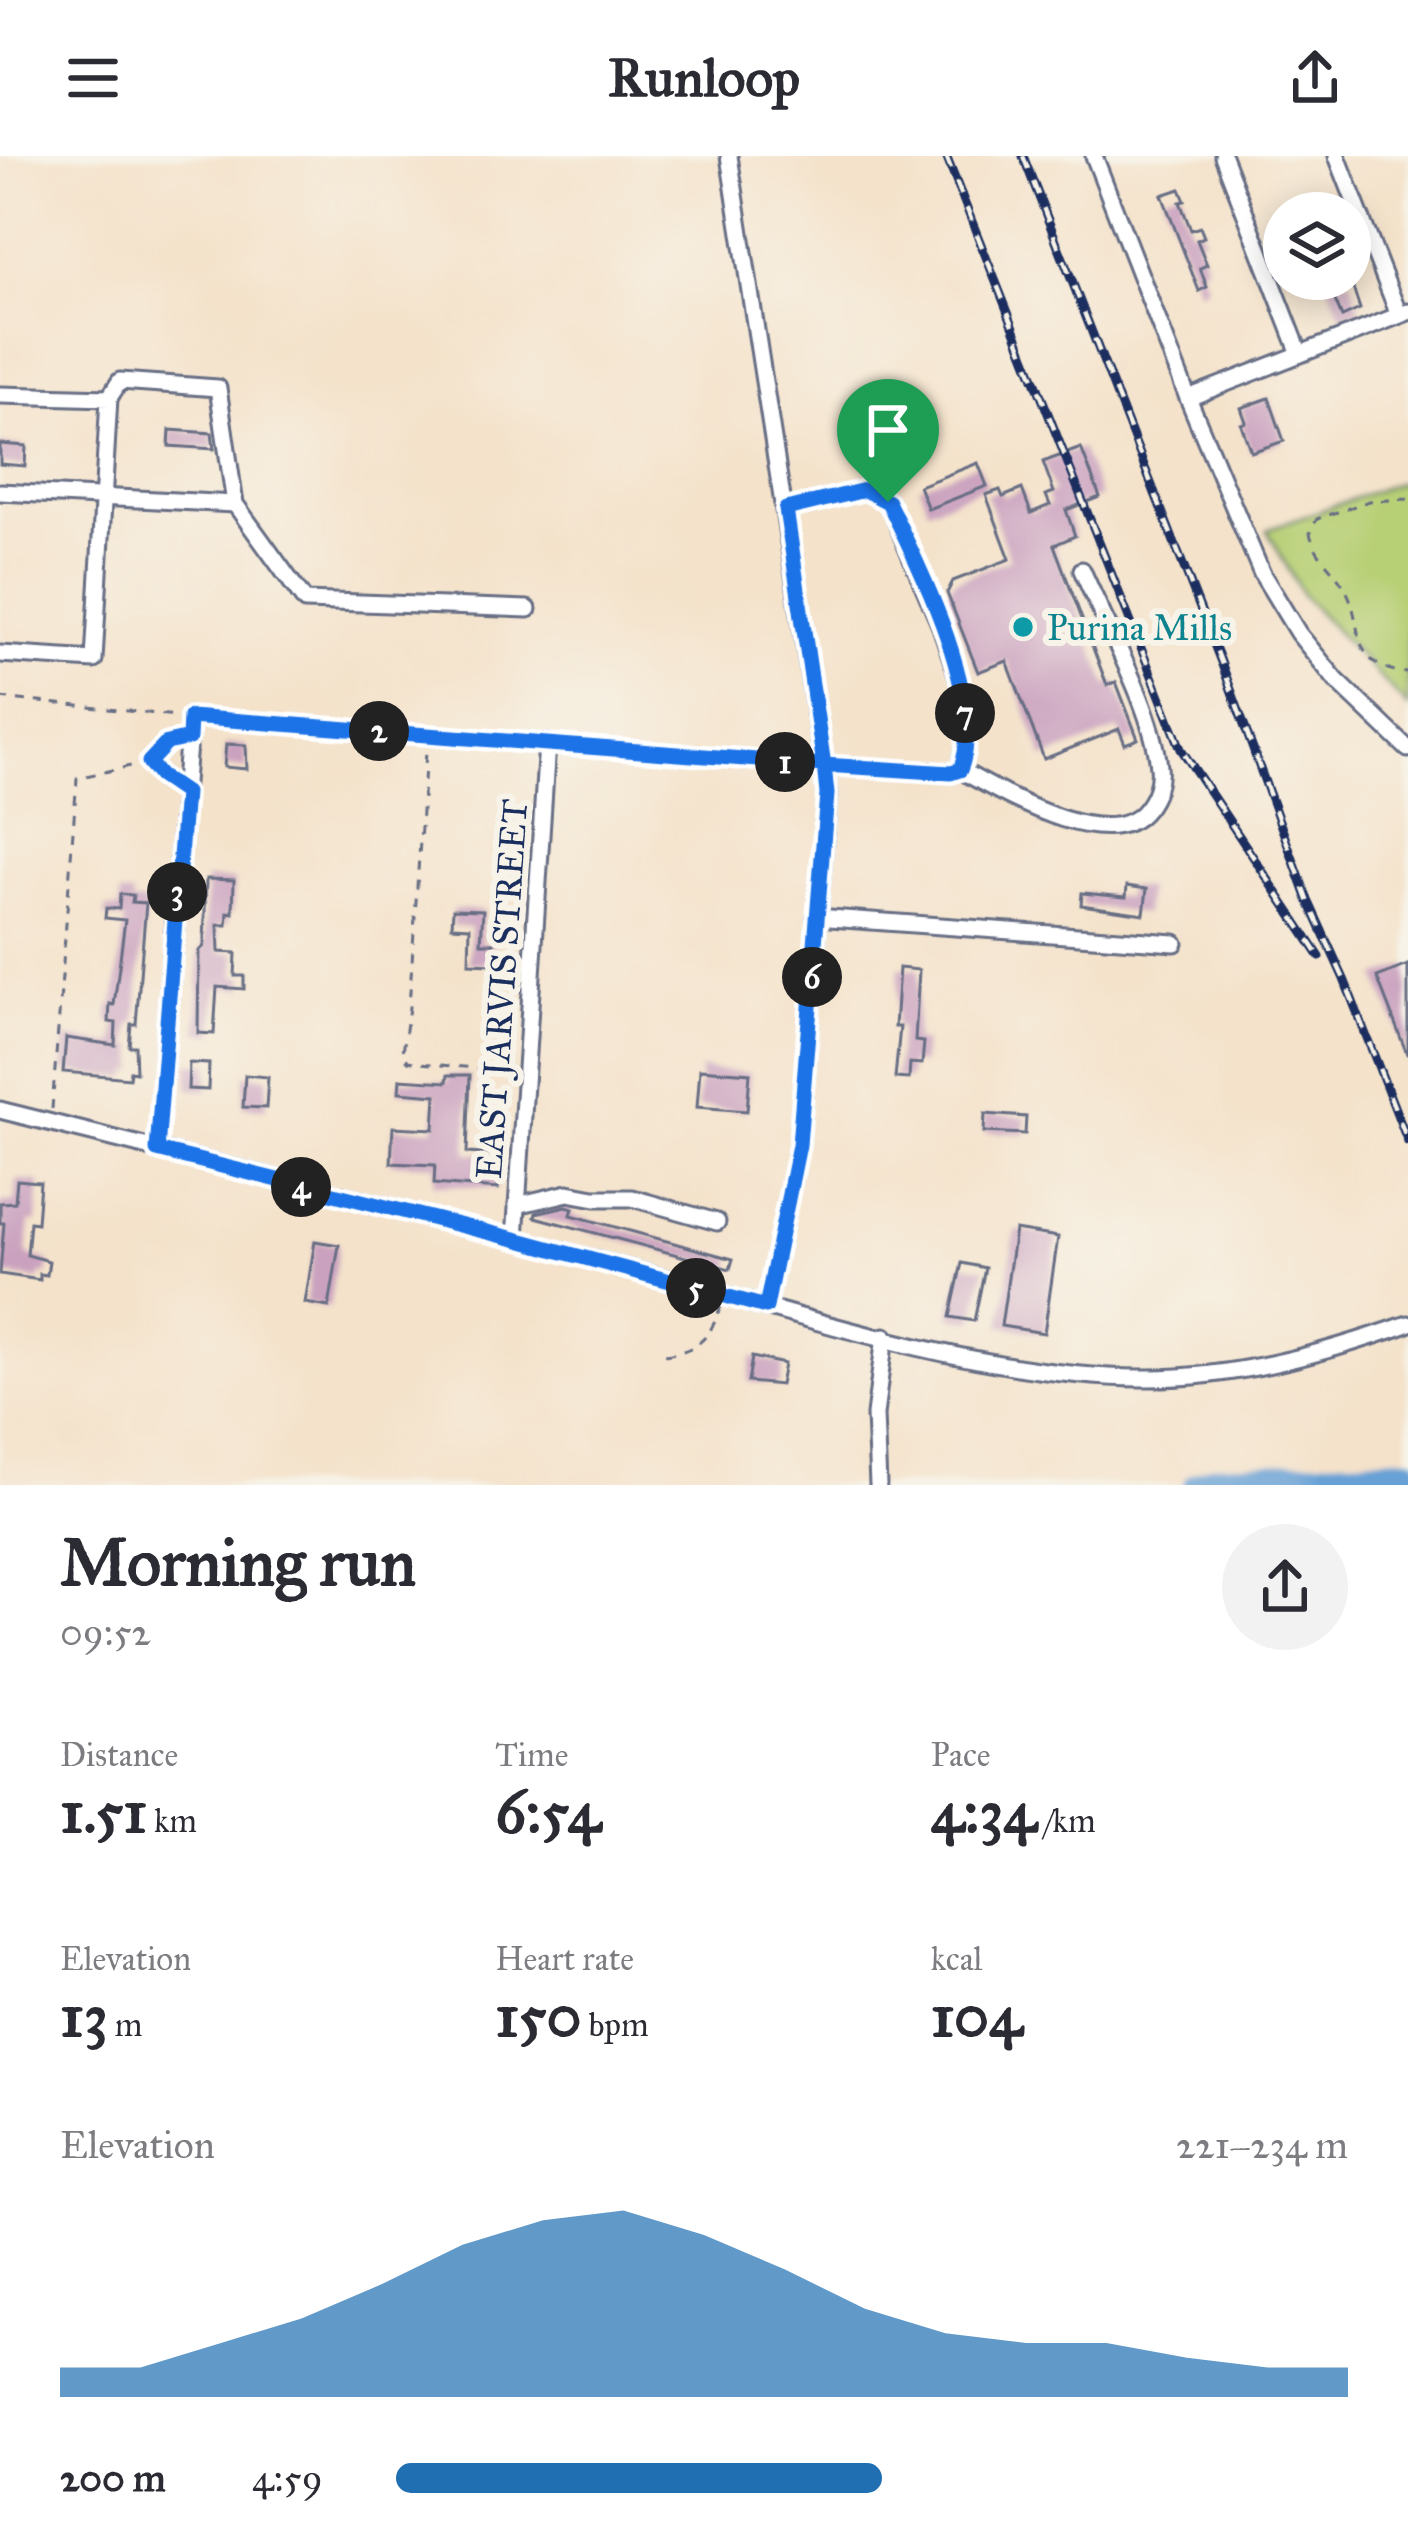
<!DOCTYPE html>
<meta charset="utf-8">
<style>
:root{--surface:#fff;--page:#f2f2f3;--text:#2b2b33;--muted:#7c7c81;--accent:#1f6fb2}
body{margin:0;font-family:"IM FELL Great Primer",serif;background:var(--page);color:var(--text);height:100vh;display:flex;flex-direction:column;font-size:45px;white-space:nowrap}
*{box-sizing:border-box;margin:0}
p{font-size:39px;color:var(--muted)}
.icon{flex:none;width:66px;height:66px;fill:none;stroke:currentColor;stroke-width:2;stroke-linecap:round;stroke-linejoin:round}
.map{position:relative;height:1329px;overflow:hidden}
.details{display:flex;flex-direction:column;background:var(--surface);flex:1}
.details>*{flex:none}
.buttons{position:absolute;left:1263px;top:36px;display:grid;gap:24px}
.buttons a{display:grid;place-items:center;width:108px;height:108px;border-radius:50%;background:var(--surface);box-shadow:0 6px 30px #0003;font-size:60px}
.pin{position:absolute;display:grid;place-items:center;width:102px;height:102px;color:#fff;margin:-123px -51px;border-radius:50% 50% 50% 0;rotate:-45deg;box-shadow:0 0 12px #0007}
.pin .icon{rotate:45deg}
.km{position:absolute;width:60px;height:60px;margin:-30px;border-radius:50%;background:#222;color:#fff;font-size:33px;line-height:60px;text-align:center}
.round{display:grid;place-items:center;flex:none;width:126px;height:126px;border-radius:63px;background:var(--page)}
.head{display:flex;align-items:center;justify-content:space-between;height:204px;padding:0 60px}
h1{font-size:66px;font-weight:700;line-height:90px}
.stats{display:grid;grid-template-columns:repeat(3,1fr);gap:18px;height:204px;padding:12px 60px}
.stats div{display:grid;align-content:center}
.stats b{font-size:60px;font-weight:700}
.stats small{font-size:33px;font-weight:400}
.stats p{font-size:33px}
.chart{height:336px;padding:24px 60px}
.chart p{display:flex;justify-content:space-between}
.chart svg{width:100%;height:216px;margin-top:12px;fill:var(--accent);opacity:.7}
ul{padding:0 60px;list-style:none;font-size:39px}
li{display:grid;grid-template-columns:192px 144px 1fr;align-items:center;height:90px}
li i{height:30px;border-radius:15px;background:var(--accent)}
header{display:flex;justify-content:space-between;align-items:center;height:156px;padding:0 60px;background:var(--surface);font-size:54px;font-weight:700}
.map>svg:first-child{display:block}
.green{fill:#b7cf74;stroke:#697f69;stroke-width:3}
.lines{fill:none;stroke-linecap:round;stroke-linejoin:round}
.river{stroke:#67a1d6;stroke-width:24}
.building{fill:#caa2bf}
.minor-casing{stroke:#676e84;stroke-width:21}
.path{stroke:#676e84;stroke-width:3;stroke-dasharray:9 9;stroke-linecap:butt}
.minor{stroke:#fff;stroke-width:15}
.rail-casing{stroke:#1b2f5e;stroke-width:9}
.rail{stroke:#f7f3e8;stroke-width:4.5;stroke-dasharray:14;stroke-linecap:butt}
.route-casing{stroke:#fff;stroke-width:24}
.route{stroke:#1a73e8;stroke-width:15}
.culture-dot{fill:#0f9aa8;stroke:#f7f3e8;stroke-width:4.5}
.labels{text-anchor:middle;stroke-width:12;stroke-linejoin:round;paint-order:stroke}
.culture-label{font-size:36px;fill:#0d838f;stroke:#f7f3e8;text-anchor:start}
.street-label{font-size:36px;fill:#1b2f5e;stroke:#f7f3e8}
</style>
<header><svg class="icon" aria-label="menu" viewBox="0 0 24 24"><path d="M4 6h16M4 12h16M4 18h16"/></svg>Runloop<svg class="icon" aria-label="share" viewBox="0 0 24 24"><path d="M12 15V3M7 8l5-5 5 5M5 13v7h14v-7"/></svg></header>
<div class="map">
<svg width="1408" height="1329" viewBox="0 0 1408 1329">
<rect width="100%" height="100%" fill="#f7f3e8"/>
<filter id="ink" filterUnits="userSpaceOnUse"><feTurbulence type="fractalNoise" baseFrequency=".00833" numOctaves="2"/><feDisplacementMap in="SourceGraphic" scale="24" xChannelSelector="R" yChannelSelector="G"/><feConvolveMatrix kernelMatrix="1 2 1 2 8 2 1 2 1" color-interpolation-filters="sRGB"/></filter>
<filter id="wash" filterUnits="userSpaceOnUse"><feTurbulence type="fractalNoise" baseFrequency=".004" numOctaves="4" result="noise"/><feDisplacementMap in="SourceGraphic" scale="48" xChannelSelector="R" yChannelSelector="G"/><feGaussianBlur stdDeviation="2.7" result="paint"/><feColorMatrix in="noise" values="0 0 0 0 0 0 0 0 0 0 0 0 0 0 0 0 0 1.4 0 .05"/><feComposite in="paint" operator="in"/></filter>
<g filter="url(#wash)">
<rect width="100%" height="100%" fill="#f4e2ca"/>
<path class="green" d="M1408,323V551L1303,440L1267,374Z"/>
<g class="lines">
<path class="river" d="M1195,1329L1215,1320L1408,1313"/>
</g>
<g id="blocks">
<g class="building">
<path d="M1180,33L1185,45L1180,46L1191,74L1200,71L1204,81L1197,84L1207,109L1200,112L1207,131L1199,135L1162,39Z"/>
<path d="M1326,123L1339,126L1350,123L1360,153L1342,161Z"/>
<path d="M1269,242L1284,285L1251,296L1241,268L1246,266L1241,252Z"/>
<path d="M170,274L212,277L214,293L169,290Z"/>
<path d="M0,288L26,290L25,310L0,308Z"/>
<path d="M1081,292L1100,341L1066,354L1075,380L1054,389L1107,529L1116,526L1138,583L1125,588L1119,573L1044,603L1007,505L978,516L947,437L953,425L1010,403L986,339L1000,334L1003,341L1022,333L1031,357L1050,349L1046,339L1054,336L1043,306Z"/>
<path d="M978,307L987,330L928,353L919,330Z"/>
<path d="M226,588L246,589L247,613L224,611Z"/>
<path d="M206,723L234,724L233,757L228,756L227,769H218L219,796L236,797L235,820H244V833L217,831L214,878L198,877L199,795L204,790Z"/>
<path d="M1127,730L1147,733L1144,758L1081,749L1082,737L1126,741Z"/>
<path d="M120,738L133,739L132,746L146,747L136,868H131L129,890H135L136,916L130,915L129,922L63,916L66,882L115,889L116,867L109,866L110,848L114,849L125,764L105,762L106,752L119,753Z"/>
<path d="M453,753L483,754L481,787H494V808L469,807L470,771L452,770Z"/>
<path d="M1408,809V898H1407L1377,821Z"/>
<path d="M899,812L919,814L915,885L924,886L922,908L910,907L909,923L895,922L900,871H895Z"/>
<path d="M189,907L209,908L208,934L188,933Z"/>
<path d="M700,913L750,917L747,955L697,951Z"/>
<path d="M245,919L268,921L266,952L243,951Z"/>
<path d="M448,919H470L467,997L500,999L498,1033L434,1028L435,1009L391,1007L393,971L434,973L436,939L399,936L400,923L447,926Z"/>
<path d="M985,958L1026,961L1025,978L984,976Z"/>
<path d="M17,1024L40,1026L37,1067L30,1066L27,1099L49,1105L47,1119L40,1118V1124L0,1118L4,1067H0V1047L15,1046Z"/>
<path d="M566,1050L573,1052L571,1059L733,1103L730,1113L535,1061L536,1057Z"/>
<path d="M1015,1074L1058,1081L1044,1177L1001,1170Z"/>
<path d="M315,1085L339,1089L329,1151L305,1147Z"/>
<path d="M962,1107L985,1112L974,1165L950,1161Z"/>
<path d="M752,1201L784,1208L780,1229L748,1226Z"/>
</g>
</g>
</g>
<g filter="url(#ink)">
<use href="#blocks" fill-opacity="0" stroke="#676e84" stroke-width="3"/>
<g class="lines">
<defs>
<g id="minor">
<path d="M729,0L828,638L799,989L766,1151"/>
<path d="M1094,0L1188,242L1262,418L1298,477L1336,524L1408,593"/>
<path d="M1223,0L1300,198"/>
<path d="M1337,0L1399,159"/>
<path d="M0,239L109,242L94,504L0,498"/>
<path d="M1188,242L1408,156"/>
<path d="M0,336L235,348L218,232L120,225L109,242"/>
<path d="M235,348L305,445L528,453"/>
<path d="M786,353L865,334L888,346L941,471L962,533L968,580L960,614L951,617L825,609"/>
<path d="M960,614C999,635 1109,702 1146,653C1155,642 1161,626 1159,611C1153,552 1106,470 1082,414"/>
<path d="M816,761L1175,787"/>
<path d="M0,954C215,1008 430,1060 644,1117C800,1159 981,1221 1142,1222C1233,1223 1323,1198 1408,1168"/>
<path d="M157,994L190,561"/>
<path d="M517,1049L568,1037L595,1042H632L717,1066"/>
<path d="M515,1083L547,587"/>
<path d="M878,1329L875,1259L885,1180"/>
</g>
</defs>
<use href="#minor" class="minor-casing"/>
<g class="path">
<path d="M1408,343L1369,345L1317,363L1310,377C1315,401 1335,413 1346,434C1365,470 1346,511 1408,517"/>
<path d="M0,542L177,560"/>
<path d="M204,562L530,585"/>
<path d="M427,580L409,851L403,896L408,905L419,907L509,915"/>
<path d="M563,588L811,608"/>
<path d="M150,608L168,626"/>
<path d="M52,953L77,622L149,606L173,584"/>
<path d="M665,1199C699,1194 710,1182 721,1150"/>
</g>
<use href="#minor" class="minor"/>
<defs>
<g id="rail">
<path d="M946,0L1181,593L1320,801"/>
<path d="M1023,0L1221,506L1308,744L1344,823L1408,986"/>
</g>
</defs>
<use href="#rail" class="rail-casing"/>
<use href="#rail" class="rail"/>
</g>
</g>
<g class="lines" filter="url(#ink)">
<defs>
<path id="route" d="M888,346L865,334L786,353L824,609L190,561L189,582L167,587L149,606L160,620L185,637L157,994L515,1083L766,1151L799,989L827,638L824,609L951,617L960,614C988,547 919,409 888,346"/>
</defs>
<use href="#route" class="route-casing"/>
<use href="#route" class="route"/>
</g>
<circle class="culture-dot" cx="1023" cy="471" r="12"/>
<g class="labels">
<g class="culture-label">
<text x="1047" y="484">Purina Mills</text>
</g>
<g class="street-label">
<text transform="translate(501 833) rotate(-86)" y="13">EAST JARVIS STREET</text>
</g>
</g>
</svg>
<div class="buttons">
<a><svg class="icon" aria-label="layers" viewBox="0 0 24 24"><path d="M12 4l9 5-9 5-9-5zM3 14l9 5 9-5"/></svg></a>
</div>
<div class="pin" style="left:888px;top:346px;background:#1e9e55"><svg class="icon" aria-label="arrive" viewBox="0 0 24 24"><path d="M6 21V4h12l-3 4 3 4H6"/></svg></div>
<b class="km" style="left:785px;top:606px">1</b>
<b class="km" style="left:379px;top:575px">2</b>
<b class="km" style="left:177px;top:736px">3</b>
<b class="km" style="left:301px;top:1031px">4</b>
<b class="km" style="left:696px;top:1132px">5</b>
<b class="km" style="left:812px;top:821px">6</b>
<b class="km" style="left:965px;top:557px">7</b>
</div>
<section class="details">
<div class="head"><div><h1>Morning run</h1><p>09:52</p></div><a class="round"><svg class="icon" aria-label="share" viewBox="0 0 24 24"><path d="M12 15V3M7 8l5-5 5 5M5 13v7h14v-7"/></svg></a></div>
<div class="stats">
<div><p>Distance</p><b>1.51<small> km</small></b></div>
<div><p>Time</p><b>6:54</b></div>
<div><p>Pace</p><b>4:34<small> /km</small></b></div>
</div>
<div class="stats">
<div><p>Elevation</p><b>13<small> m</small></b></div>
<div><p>Heart rate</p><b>150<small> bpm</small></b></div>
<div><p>kcal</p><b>104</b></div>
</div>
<div class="chart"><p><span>Elevation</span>221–234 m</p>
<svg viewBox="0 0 160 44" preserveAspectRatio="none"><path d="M0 44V38L10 38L20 33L30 28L40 21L50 13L60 8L70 6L80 11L90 18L100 26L110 31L120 33L130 33L140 36L150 38L160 38V44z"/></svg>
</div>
<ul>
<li><b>200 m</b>4:59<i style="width:51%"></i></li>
</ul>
</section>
